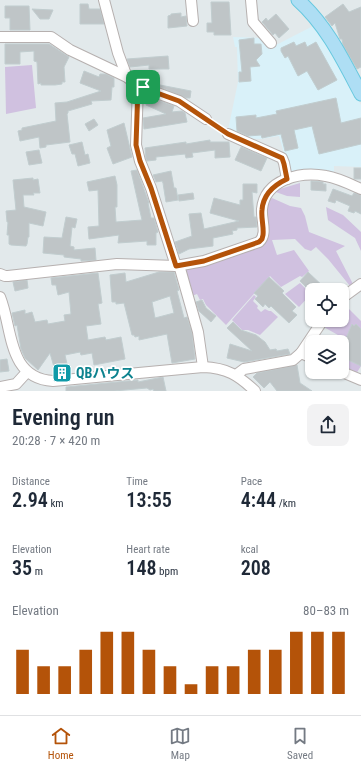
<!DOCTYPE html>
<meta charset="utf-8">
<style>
:root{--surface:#fff;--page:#f2f2f3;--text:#1f2937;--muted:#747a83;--line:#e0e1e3;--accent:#b45309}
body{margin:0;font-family:"Roboto Condensed","Noto Sans JP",sans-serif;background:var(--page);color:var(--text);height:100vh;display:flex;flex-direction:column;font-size:15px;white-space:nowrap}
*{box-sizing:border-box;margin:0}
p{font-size:13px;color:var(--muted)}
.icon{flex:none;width:22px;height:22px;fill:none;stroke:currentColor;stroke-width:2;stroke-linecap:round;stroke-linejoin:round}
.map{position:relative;height:391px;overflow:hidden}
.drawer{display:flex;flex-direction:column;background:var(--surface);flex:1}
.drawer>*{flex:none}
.controls{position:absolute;left:305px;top:283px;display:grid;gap:8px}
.controls a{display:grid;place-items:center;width:44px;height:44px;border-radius:8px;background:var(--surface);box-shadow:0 1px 3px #0004;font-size:20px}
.pin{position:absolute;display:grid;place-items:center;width:34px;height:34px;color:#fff;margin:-17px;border-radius:8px;box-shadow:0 2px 6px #0006}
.round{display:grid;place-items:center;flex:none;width:42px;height:42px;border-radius:8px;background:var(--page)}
.overview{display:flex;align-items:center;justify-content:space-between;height:68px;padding:0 12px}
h1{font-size:22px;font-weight:600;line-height:30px}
.metrics{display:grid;grid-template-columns:repeat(3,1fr);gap:6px;height:68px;padding:4px 12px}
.metrics div{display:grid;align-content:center}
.metrics b{font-size:20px;font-weight:600}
.metrics small{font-size:11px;font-weight:400}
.metrics p{font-size:11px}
.chart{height:112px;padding:8px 12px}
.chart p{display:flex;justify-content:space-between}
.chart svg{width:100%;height:72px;margin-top:4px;stroke:var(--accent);stroke-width:6}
.dock{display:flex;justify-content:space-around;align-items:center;height:56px;border-top:1px solid var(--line);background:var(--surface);font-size:11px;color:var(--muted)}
.dock a{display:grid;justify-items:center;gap:2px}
.dock .active{color:var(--accent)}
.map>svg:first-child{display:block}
.commercial{fill:#d9f1f9}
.green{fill:#d0c1e0}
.building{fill:#bfc5c7;stroke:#c1cdcf;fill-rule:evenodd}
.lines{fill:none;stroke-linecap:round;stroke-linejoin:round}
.minor-casing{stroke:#b6b0af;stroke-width:12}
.major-casing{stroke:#67c8df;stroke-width:15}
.path{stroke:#c3a4ce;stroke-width:1.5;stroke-dasharray:4 2;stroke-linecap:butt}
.minor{stroke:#fff;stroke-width:10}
.major{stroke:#aedef4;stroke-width:13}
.route-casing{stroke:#fff;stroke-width:8}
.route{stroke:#b45309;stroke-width:5}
.labels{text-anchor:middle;stroke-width:3.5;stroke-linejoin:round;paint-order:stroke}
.culture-label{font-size:14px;font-weight:bold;fill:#0d838f;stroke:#fff;text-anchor:start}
</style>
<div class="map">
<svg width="361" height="391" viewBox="0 0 361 391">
<rect width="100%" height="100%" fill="#e2e9eb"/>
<path class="commercial" d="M313,26H315L339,63L361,105V167L334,166V176L290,175L279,136L260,139L242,138L228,130L238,82L237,47H235L233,37L261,38L264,41L278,44Z"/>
<g class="green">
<path d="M32,65L36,108L6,114L5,67Z"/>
<path d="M300,183V197L287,196L273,191Z"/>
<path d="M272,198L290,206L301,208L305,216L309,232L345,246L336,251L353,284L350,286L328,259L316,247L311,251L305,249L295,239L272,240L277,255L294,250L309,271L302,277L300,276L281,287L270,276L226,325L206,305L203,299L200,300L197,294L192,296L182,268L262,244L266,205Z"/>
<path d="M326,207L343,215L361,232V251L355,238L328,220Z"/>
<path d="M300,283L311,294L299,307L285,294Z"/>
<path d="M254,295L256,297L253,301L258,306L257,308L261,312L265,309L269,311H271L278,317L260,335L248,330H242L232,320Z"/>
<path d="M342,302L361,321V366L356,374L342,367V344L345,339L322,326L328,320H342Z"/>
</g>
<g class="building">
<path d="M211,2H229L231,35H214V32H207V23H212Z"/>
<path d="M80,4H88L89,9H100L104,24H80Z"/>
<path d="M343,4L349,12L361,7V67L357,69L343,45L342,39H340L335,23L332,26L325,17Z"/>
<path d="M5,6H29L30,30H10V18H5Z"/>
<path d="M32,9L53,10L49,19H40Z"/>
<path d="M181,13V17L186,16L187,26L168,28V16L171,15V14Z"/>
<path d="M276,14L289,29L279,38L275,33L273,35L262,22L266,18L268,21Z"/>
<path d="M254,38V44H261L262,54L256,60L260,66L250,67L251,81L239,82V72H242L239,40Z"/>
<path d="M294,42L296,46L305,42L307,47L316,42L337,80L318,90L307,71L298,76L288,56L285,58L281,51V48Z"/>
<path d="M5,44H49L69,57L64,67L65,82H62V84L55,85H41V83L38,84L37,62L34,61V51L20,52V64H5Z"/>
<path d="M168,56L169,69H149V65L130,67L127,59Z"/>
<path d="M84,71L99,77L100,74H106L114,78V87H112L111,100L91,101L92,104L68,111V113L67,114L70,142L46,145V147L40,148L39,137L20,141L18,131L22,130V128L56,121L55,103L67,102L101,91L80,83Z"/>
<path d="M160,85L191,91L190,98H186L160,87Z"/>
<path d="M144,95L174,106L172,112L182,111L185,113L187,122L144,129L143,118L166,114L146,105L147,101L144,100Z"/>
<path d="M336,98L341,123L361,118V144L319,154L312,126L294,130L298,148L285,151L281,134L262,138L261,135L248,136L237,131L236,117L256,115V118L277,114L276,111Z"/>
<path d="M94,119L98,125L89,131L85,124Z"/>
<path d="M124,123L132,157L113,164L107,148L111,146L107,130Z"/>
<path d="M210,140V142H229L230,157L215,158V150L192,153L193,157L186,158L185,154L156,157V160L147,161L146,159L145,148L186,142V144Z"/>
<path d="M82,142L85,155L88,154L90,163L78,166L75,154H72L69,145Z"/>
<path d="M241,147L267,158L261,171L235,160Z"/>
<path d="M39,150L42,163L29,165L26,152Z"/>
<rect x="354" y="168" width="7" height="11"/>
<path d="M137,170L149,203H148L151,218H154L158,232L156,233V245H147V241L118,243L119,235L89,239L88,227L99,226L98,190L89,191L87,182L115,176L117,185V207H115L116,222L142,220L131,171Z"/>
<path d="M171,171L174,188H176L178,200L166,202L163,183L162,181L156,182L153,175Z"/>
<path d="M33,178V180L38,179L40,193H33L34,195H23L24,207L46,212L43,226L29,223V237H28L27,244L26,246L11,245L9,244V235H7L8,222H7L6,211L16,210L13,180Z"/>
<path d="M311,181L323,182V184H326V191L311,190Z"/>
<path d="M243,184H257V193L252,192L254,217H256L257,227L237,228V230L232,231L233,234L213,238V246L189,249L179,254L175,242L192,236L189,214L201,213L204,229L239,221L210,213L214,198L240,205V200H243Z"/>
<path d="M333,189L352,196L354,193L361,195V214L355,211L354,213L348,211L350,206L336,200L335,203L328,201Z"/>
<path d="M193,193L194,199L179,201L178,195Z"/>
<path d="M66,217L77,219L75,228L72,227L70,246L74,247V250L95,248L96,260L81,261V259L64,257V255L43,253L44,237L62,238Z"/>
<path d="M159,272H174L179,290L177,291L184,318L187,317L192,333L195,359L172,363L167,334L139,340V336L135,337L134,335H132L124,303L116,304V302H112L110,275L125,273L126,282ZM170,296L174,313L155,318L152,302Z"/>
<path d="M308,272L327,290H309L300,281Z"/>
<path d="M98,273L102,303L98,304L101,324L86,326L88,340L105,337L106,340L121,337L125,359L94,365L92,353L81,355L80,352L65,355L67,364L54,367L50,353L38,370L25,358L21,349L17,325L15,326L12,313L25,310V314L32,312L35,322L47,320L48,324L65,321L64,315L71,314L69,292L58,295L56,285H52L51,278Z"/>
<path d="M269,277L284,291L282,293L296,307L292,311L297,315L289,323L271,306L269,308L265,304L263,307L255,299L258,296L254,293Z"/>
<path d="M27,280L28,288L15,291L13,282Z"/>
<path d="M202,300L206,308L216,316L211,322L199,311L196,302Z"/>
<path d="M233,322L241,330L256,335L265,342L270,350L276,349L277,351L288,349L290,354L244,362L227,358L230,344L252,351L227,328Z"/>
<path d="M352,324L354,326L356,324L361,329V366L348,360L349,359L342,355V340L345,341Z"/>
<path d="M7,359L9,371L0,372V360Z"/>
<path d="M297,365L300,383L312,391H277L270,382L264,388L253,377L257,373Z"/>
<path d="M163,377L166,391H154L153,389L150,390L147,388L114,391H66V387L138,380V382Z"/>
</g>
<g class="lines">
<defs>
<g id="minor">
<path d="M104,0L118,53L127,77"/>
<path d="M191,0L193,21"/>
<path d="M251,0L253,22L271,43"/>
<path d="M0,37H51L70,50L127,77L138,86L179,101L206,119"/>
<path d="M138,86L136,145L140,161L151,188L176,266"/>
<path d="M228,134L282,158L284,163L287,179"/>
<path d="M179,265L198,332L203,367"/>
<path d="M0,274L5,276H8L117,264L176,266L204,261L259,242C268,234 261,220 262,209C265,179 301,171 326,176C338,178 350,184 361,189"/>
<path d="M0,297C13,329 7,378 53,381L203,367C227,368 238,375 255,391"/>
<path d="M342,298L361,284"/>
<path d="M301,353L312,358"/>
<path d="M342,372L361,380"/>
<path d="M236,375L244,369L293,360L301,353L323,320"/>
<path d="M0,387L16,384L27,372"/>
</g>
<path id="major" d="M298,0C327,26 343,60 361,94"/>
</defs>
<use href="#minor" class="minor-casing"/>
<use href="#major" class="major-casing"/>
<path class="path" d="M213,124L220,129"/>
<use href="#minor" class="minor"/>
<use href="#major" class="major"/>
</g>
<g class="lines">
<defs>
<path id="route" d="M138,86L179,101L228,134L282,158L284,164L287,179C274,185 263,195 262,210C261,218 264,227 263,235L262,239L259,242L204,261L176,266L151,188L140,161L136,145Z"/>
</defs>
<use href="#route" class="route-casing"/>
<use href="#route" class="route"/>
</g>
<defs>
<symbol id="building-square" viewBox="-11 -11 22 22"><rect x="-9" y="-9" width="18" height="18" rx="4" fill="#0f9aa8" stroke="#fff"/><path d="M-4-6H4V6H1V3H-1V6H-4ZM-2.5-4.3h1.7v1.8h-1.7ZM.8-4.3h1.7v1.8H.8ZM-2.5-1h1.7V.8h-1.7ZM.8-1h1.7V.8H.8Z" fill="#fff"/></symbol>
</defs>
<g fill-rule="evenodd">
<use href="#building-square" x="51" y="362" width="22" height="22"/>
</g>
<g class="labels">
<g class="culture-label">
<text x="76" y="378">QBハウス</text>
</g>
</g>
</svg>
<div class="controls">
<a><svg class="icon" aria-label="locate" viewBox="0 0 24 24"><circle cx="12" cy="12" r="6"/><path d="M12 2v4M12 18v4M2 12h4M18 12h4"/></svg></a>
<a><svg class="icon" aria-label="layers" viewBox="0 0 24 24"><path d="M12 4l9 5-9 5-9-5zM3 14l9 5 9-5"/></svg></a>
</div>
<div class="pin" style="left:143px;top:87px;background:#1e9e55"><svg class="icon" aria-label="arrive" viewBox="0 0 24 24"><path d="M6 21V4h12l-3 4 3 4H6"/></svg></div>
</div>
<section class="drawer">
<div class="overview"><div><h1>Evening run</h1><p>20:28 · 7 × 420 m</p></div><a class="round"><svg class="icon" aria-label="share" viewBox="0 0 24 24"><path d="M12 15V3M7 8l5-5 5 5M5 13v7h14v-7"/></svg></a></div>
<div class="metrics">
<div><p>Distance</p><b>2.94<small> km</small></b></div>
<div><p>Time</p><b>13:55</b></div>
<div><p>Pace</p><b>4:44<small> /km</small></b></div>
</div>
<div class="metrics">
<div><p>Elevation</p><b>35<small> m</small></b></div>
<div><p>Heart rate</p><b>148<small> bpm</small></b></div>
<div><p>kcal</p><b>208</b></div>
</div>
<div class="chart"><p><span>Elevation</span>80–83 m</p>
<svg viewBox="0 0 160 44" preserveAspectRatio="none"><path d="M5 44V17M15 44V27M25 44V27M35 44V17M45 44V6M55 44V6M65 44V17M75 44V27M85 44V38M95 44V27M105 44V27M115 44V17M125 44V17M135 44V6M145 44V6M155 44V6"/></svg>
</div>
</section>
<nav class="dock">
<a class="active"><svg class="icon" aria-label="home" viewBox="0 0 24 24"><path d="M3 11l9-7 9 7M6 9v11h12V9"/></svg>Home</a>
<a><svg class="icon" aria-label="map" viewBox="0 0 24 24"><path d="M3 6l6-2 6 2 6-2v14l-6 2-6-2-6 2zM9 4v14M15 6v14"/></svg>Map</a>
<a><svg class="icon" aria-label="saved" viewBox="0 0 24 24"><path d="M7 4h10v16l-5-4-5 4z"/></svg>Saved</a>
</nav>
